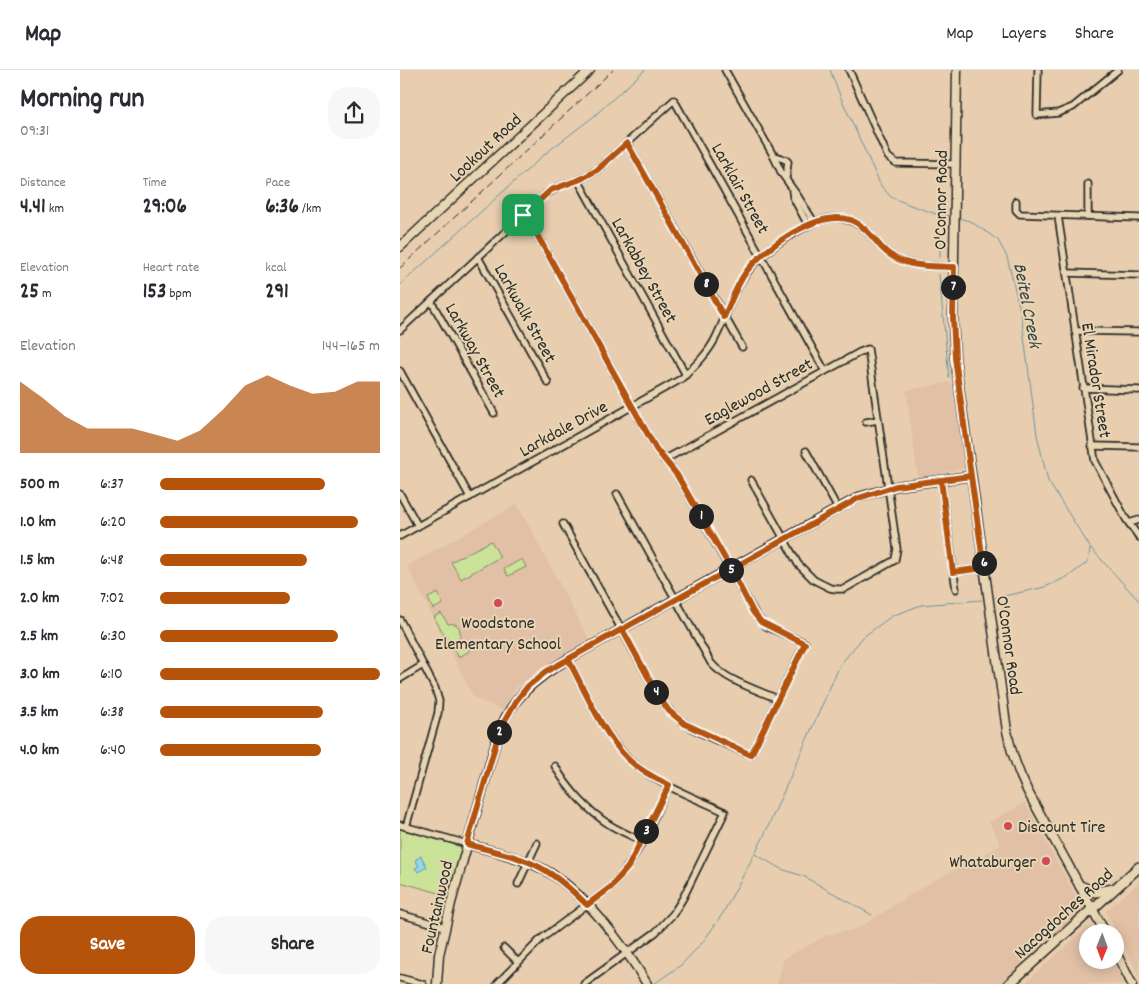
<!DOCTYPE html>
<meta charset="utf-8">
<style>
:root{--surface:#fff;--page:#f7f7f7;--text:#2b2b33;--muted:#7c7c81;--line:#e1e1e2;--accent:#b45309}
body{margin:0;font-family:Dekko,sans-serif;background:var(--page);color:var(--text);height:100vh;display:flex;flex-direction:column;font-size:19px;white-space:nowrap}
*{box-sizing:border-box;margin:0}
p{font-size:16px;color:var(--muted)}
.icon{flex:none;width:28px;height:28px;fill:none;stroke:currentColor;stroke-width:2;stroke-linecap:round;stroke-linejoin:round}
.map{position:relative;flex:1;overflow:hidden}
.sheet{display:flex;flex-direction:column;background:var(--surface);width:400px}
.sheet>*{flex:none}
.needle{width:32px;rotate:181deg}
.tools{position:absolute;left:679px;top:854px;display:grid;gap:10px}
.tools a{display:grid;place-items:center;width:45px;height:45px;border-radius:50%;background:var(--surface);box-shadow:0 2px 12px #0003;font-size:25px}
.pin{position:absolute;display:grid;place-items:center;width:42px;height:42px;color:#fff;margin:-21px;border-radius:10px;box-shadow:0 2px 8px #0006}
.km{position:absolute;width:25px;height:25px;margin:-12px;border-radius:50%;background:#222;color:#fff;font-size:14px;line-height:25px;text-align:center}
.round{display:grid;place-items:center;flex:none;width:52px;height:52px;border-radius:20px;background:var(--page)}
.overview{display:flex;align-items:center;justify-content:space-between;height:85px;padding:0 20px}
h1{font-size:28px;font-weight:700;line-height:38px}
.metrics{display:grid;grid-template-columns:repeat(3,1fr);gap:8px;height:85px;padding:5px 20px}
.metrics div{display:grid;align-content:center}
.metrics b{font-size:21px;font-weight:700}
.metrics small{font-size:14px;font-weight:400}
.metrics p{font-size:14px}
.chart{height:140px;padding:10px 20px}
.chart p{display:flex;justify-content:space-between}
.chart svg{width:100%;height:90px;margin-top:5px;fill:var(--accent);opacity:.7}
.button{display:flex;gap:10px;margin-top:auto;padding:10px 20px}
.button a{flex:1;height:58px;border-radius:20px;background:var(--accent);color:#fff;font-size:20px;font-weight:700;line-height:58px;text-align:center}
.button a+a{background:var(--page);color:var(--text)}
ul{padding:0 20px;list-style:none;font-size:16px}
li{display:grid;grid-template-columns:80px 60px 1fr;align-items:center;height:38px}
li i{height:12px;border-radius:6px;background:var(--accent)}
header{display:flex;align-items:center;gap:30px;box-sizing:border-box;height:70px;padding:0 25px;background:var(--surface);border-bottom:1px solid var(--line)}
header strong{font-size:24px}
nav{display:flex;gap:28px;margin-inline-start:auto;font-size:18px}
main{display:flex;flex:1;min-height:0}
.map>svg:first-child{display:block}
.built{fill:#e1c0a5}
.green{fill:#cbe399;stroke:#7b8762}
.water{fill:#90d9f1;stroke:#6893a2}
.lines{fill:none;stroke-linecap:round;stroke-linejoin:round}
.stream{stroke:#6893a2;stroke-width:1}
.street-casing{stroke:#2b2b2b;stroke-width:9}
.secondary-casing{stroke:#2b2b2b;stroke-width:11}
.primary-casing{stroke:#2b2b2b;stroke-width:12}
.street{stroke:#e8d5b3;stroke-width:5.5}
.secondary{stroke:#e8d5b3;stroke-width:8}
.primary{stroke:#e8d5b3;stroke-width:9}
.rail{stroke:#2b2b2b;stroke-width:1;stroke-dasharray:8 4;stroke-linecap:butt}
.route-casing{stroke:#fff;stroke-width:10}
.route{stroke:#b45309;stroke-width:6}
.poi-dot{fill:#d1495b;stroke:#e8d5b3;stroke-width:2}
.labels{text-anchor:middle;stroke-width:4;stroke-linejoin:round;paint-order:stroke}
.street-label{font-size:18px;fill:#2b2b2b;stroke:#e8d5b3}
.poi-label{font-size:18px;fill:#2b2b2b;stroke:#e8d5b3}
.water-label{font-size:19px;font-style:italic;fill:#3a4549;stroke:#e8d5b3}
</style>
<header>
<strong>Map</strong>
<nav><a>Map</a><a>Layers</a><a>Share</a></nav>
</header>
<main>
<section class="sheet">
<div class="overview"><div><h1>Morning run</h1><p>09:31</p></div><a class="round"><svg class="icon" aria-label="share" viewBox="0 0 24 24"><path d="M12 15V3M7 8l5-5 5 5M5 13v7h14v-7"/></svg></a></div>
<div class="metrics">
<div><p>Distance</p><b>4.41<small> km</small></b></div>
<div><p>Time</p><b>29:06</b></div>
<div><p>Pace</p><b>6:36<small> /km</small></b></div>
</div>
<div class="metrics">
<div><p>Elevation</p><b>25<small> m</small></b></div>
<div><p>Heart rate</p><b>153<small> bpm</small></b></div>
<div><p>kcal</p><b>291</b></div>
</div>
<div class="chart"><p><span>Elevation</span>144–165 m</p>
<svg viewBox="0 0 160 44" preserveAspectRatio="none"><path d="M0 44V9L10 17L20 26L30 32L40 32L50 32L60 35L70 38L80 33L90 23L100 11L110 6L120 11L130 15L140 14L150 9L160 9V44z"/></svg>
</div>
<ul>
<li><b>500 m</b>6:37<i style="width:75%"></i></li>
<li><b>1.0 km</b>6:20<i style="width:90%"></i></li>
<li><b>1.5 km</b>6:48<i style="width:67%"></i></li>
<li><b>2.0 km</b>7:02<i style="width:59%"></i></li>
<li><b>2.5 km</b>6:30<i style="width:81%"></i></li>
<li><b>3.0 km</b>6:10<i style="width:100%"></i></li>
<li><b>3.5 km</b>6:38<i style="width:74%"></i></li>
<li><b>4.0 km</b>6:40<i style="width:73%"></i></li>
</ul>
<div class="button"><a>Save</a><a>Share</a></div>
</section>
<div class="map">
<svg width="739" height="914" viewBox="0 0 739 914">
<rect width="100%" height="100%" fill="#e8ceaf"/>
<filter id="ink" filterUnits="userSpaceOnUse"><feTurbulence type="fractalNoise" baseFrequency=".02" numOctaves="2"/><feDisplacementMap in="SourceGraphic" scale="10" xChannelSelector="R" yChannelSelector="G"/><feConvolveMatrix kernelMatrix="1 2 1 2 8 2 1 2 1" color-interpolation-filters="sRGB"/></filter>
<g filter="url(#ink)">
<g class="built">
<path d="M551,312L565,398L518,408L506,320Z"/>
<path d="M117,434L190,571L139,599L116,618L102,640L74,628L7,496Z"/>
<path d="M625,733L683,839L600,914H377L384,888L428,865L459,858L526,815L601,775L589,752Z"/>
<path d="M739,812V906L706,841Z"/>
<path d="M686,858H691L697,862H688V890H712L725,914H624Z"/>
</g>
<g class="green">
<path d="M91,471L100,487L61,509L51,492Z"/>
<path d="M122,489L126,497L108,506L104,499Z"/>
<path d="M38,523L43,534L33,539L28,528Z"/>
<path d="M41,543L48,554C58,552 61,558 60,567L49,573L34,547Z"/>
<path d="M65,572L70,581L58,587L55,579Z"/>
<path d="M0,759L62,777L50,826L0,812Z"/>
</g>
<path class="water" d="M21,786L27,797L18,802L15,798L19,796L15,790Z"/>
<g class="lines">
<g class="stream">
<path d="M430,0L441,28L481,116L491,127L510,135L536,144L552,146"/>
<path d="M558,148L570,151L598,170L607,187L621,244L637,365L648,411L690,477L739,531"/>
<path d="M540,187V145"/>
<path d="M539,204L549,307"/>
<path d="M0,215L146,83L193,47L245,0"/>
<path d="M595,528L645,517L669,506L688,492L690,479"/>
<path d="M355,784L381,799L403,806L472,845"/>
<path d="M254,914L281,895L303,872L323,843L363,768L440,595L463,567L492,546L521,535L582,530"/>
</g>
<defs>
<g id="street">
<path d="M325,0L373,85L382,104L397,125L414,152"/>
<path d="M449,0L488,87L496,93L555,94"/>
<path d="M638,0L637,45L658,43L673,37L718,0"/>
<path d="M227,73L342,277"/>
<path d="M373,85L386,90L388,92L386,108"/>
<path d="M178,110L286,305"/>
<path d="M392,120L393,127L408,155"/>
<path d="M616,131V140L620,144L739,148"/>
<path d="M123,145L130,152L256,379L277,405L357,547L366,556L405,573L351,685C319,670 278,659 259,627L163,454"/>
<path d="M658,146L695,391L726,449L739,467"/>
<path d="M688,146V114"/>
<path d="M78,187L148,313"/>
<path d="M667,203L739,205"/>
<path d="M31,231L94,343"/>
<path d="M0,260L146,124L158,117L181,109L197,100L274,30L425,301"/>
<path d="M675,261L739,262"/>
<path d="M0,301L70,427"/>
<path d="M683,318L739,320"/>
<path d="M466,352L478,350"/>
<path d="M692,376L739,377"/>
<path d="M406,381L438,439"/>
<path d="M264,390L460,282L468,279L497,479L495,490L444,519H436L430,518L414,510L398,494L351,410"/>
<path d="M541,410L556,519"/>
<path d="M0,424L18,456"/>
<path d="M217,424L311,593C325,610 357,620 378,629"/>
<path d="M729,453L739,450"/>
<path d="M0,466L281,309C295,296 309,283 317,265C327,245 332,222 346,204C359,185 378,172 398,161C413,153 427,145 444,149C467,153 472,171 488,183C507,198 531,196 554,197"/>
<path d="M553,502L584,498"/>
<path d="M0,550L35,618L39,631L38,643L6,757"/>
<path d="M168,589C184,620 203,664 228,688C252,713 294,727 325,742L283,828L273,844L256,862L184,914"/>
<path d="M0,609L23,595"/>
<path d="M155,696C167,718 188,741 210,755C220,761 231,766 242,771"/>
<path d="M0,755L67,774"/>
<path d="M118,814L137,773"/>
<path d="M0,844L45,857"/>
<path d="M104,878L117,891"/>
<path d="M0,908L23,914"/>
<path d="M97,914L141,869L211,817C238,789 252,750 269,715"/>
</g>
<g id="secondary">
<path d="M557,0L553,247L555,288L607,661C611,682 618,702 628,722L705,862"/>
<path d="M0,177L190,0"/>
<path d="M67,774C93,781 119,787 143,799C183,820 224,875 247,914"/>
<path d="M715,881L732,914"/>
<path d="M37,914L39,885L51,833L97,668C109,629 135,609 168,589L459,427L497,416L571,406"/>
</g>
<g id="primary">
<path d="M680,816L695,822L714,819"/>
<path d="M609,914L739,797"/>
</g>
</defs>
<use href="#street" class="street-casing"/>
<use href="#secondary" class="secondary-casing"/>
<use href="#primary" class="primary-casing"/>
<use href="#street" class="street"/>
<use href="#secondary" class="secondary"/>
<use href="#primary" class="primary"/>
<path class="rail" d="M0,198L213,0"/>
</g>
</g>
<g class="lines" filter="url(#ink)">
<defs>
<path id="route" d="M123,145L130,152L256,379L277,405L331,499L147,601L128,616L116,631L100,659L67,774C95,782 127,787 151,804C164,813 176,824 187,835L211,817L228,797L269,715C254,708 239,700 227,688C202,662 185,621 168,589L222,559L259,627L269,641L285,654L351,685L405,574L361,552L353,542L331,499L459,428L496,416L571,406L584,498L553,502L541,410L571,406L555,288L553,247L554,197C528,196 501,198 482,178C472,167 465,156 451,150C418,139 365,177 346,202C336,216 331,232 324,247L227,73L197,100L181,109L151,120L123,145"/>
</defs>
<use href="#route" class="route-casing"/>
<use href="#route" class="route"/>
</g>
<g class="poi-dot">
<circle cx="98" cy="533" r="5"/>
<circle cx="608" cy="756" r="5"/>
<circle cx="646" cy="791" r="5"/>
</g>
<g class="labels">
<g class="street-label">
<text transform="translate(85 77) rotate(-43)" y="6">Lookout Road</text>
<text transform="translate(341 118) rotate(61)" y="6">Larklair Street</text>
<text transform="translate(540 130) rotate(-89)" y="6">O'Connor Road</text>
<text transform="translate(245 200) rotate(61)" y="6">Larkabbey Street</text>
<text transform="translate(126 243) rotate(61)" y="6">Larkwalk Street</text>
<text transform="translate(76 280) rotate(61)" y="6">Larkway Street</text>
<text transform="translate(697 310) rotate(81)" y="6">El Mirador Street</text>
<text transform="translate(358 321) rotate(-29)" y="6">Eaglewood Street</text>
<text transform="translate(163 358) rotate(-29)" y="6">Larkdale Drive</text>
<text transform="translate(610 575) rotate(82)" y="6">O'Connor Road</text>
<text transform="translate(36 837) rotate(-77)" y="6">Fountainwood</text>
<text transform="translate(663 843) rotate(-42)" y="6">Nacogdoches Road</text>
</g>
<g class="poi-label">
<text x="98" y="558">Woodstone<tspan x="98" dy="21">Elementary School</tspan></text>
<text x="618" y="762" text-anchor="start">Discount Tire</text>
<text x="636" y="797" text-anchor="end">Whataburger</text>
</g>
<g class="water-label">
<text transform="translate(629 235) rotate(79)" y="7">Beitel Creek</text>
</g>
</g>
</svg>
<div class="tools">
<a><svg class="needle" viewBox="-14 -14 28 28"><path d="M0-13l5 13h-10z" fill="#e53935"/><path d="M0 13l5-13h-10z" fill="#7c7c81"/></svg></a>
</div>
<div class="pin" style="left:123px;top:145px;background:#1e9e55"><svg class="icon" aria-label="arrive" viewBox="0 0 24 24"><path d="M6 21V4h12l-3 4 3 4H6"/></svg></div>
<b class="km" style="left:301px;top:446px">1</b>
<b class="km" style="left:99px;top:662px">2</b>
<b class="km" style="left:246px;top:761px">3</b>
<b class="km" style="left:256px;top:622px">4</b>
<b class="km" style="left:331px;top:500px">5</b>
<b class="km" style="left:584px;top:493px">6</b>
<b class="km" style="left:553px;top:217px">7</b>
<b class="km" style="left:306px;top:214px">8</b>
</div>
</main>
